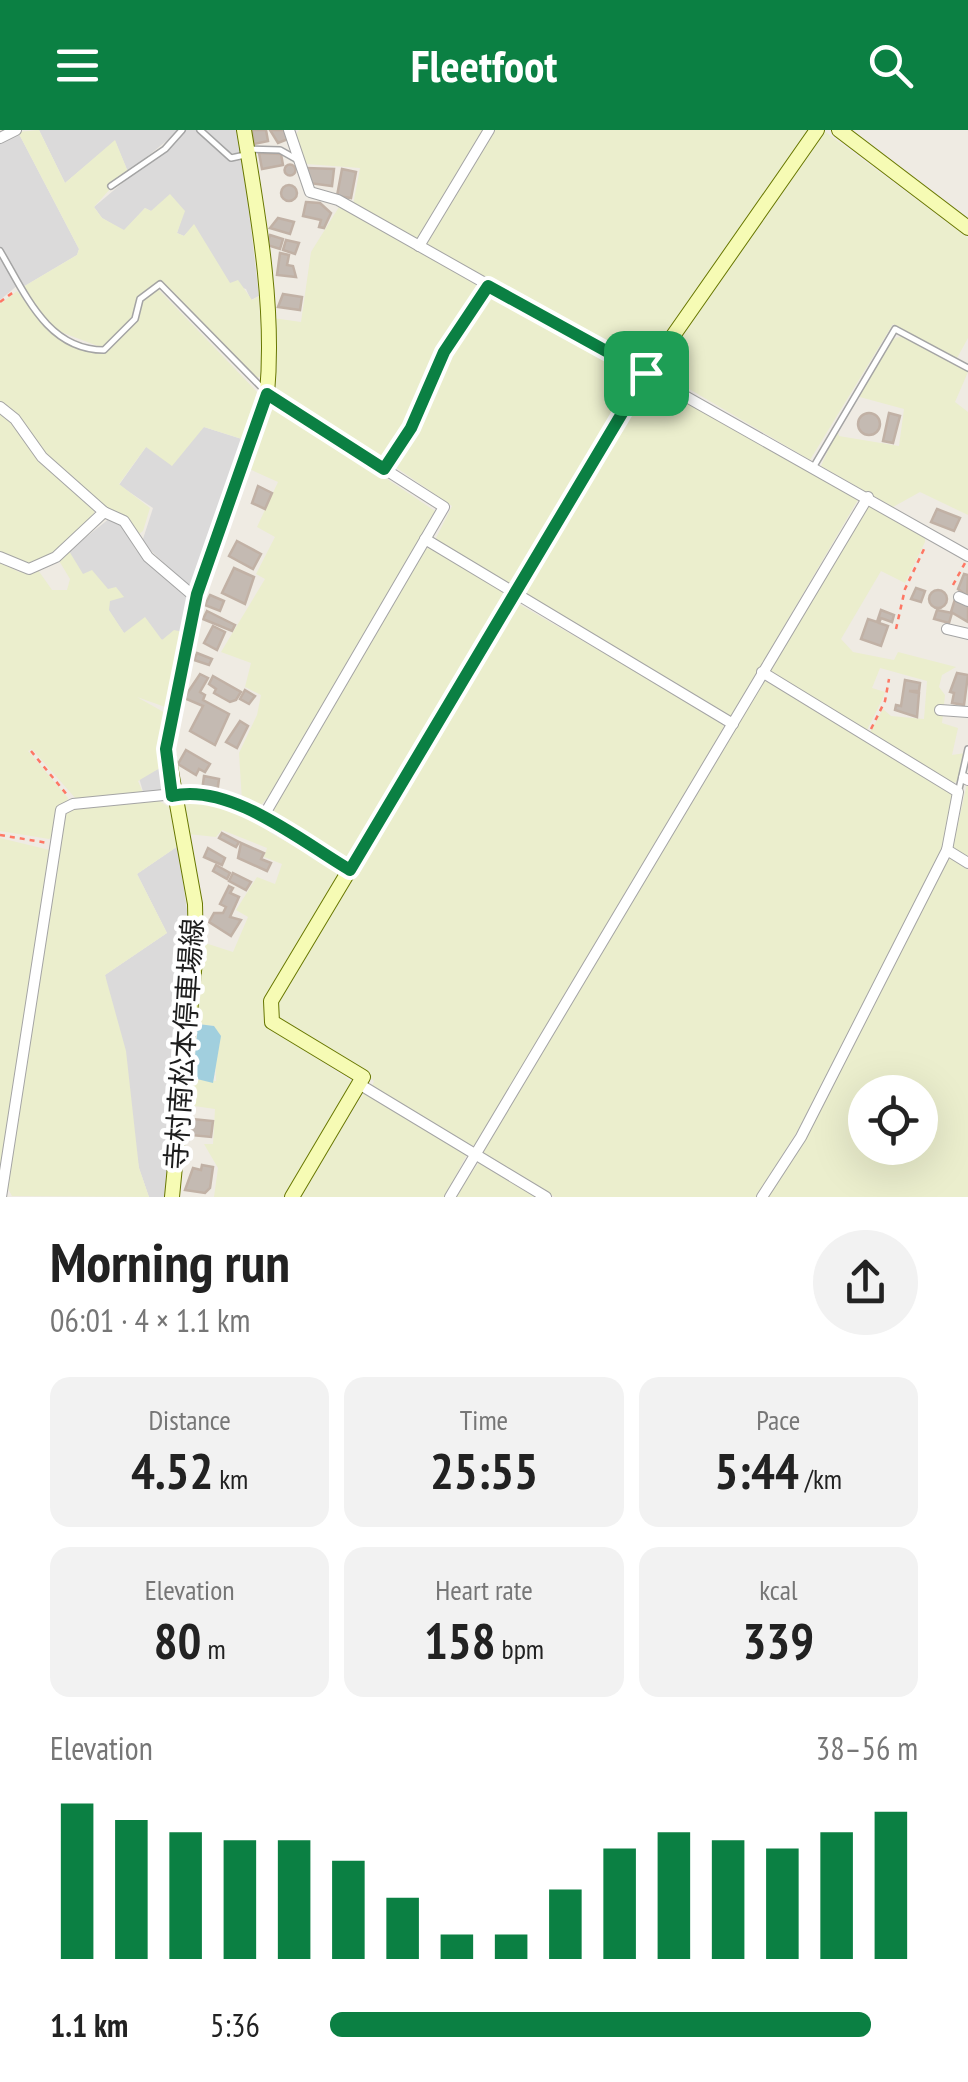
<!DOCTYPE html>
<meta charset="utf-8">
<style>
:root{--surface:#fff;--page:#f2f2f2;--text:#222;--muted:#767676;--accent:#0b8043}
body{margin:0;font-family:"PT Sans Narrow","Noto Sans JP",sans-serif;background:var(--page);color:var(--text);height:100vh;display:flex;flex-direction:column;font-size:38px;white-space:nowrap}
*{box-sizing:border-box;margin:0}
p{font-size:32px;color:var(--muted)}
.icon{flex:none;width:55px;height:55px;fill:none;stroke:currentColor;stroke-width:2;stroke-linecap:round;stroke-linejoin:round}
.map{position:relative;height:1067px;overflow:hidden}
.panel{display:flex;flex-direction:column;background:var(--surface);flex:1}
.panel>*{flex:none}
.fabs{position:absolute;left:848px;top:945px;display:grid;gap:20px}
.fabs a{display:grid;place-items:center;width:90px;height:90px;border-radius:50%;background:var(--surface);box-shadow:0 10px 40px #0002;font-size:50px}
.pin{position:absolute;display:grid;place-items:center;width:85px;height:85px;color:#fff;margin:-42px;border-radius:20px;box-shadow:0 5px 15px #0006}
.round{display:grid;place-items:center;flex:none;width:105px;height:105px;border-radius:52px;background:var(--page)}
.summary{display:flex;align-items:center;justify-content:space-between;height:170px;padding:0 50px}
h1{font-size:55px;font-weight:800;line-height:75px}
.stats{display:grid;grid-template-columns:repeat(3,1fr);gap:15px;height:170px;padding:10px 50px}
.stats div{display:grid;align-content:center;border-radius:20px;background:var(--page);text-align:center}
.stats b{font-size:50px;font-weight:800}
.stats small{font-size:28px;font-weight:400}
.stats p{font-size:28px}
.chart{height:280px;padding:20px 50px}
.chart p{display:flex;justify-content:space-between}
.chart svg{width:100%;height:180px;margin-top:10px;stroke:var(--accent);stroke-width:6}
ul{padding:0 50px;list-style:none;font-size:32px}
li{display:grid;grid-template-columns:160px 120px 1fr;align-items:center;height:75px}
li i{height:25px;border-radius:12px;background:var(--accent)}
header{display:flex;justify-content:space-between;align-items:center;height:130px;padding:0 50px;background:var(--accent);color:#fff;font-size:45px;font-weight:800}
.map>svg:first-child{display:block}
.residential{fill:#dbdada}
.farmland{fill:#ebeecd;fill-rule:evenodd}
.water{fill:#a1cfde}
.building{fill:#c4bab2;stroke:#c1b1a5;stroke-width:2.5}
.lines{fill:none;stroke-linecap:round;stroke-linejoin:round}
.lane-casing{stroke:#a4a4a4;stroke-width:8}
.street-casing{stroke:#a4a4a4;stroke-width:12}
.secondary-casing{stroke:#687701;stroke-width:16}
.path{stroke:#fe7764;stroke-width:2.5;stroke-dasharray:5 5;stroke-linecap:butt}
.lane{stroke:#fff;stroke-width:5}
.street{stroke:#fff;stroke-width:10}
.secondary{stroke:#f6fbb4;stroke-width:14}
.route-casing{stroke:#fff;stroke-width:20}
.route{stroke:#0b8043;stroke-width:12}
.labels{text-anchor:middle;stroke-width:9;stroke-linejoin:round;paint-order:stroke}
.street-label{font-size:28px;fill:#1d1d1d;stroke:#fff}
</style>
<header><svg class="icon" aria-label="menu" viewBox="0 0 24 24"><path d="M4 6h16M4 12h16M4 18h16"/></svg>Fleetfoot<svg class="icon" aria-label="search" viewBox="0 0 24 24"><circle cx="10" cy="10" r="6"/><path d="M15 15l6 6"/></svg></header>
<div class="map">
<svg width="968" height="1067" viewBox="0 0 968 1067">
<rect width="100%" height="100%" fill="#efebe3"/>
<g class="residential">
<path d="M39,0H180L128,42L115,11L65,53Z"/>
<path d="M185,0H198L228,29L243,31L259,166L251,170L246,159L230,154L194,95L184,106L177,103L184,81L175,71L151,81L145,78L124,101L102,88L94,77Z"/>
<path d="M203,0H239L242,22L227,24Z"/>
<path d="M18,2L79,119L77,125L23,157L0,117V11Z"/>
<path d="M0,125L18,155L0,170Z"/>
<path d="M204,297L245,310L195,453L188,456L142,412L153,378L119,355L146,317Z"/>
<path d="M110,388L121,394L136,420L190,470L183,502L164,510L124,503L109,481L108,460L83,445L72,429L69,421Z"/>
<path d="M160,638L164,659L144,665L139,648Z"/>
<path d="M178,716L191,809L166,1067H149L139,1038L105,845L167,803L137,744Z"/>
</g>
<g class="farmland">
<path d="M39,0L65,53L115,10L128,42L109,55L111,58L94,77L102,88L124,100L145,78L151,81L170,64L185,81L177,103L184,106L194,94L230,153L238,150L252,170L259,166L263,245L257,248L161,150L139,167L135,185L103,218L53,199L23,157L77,125L79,119L18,2Z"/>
<path d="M299,0H484L420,107L414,109L353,75L360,38L306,34L294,7Z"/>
<path d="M493,0H809L643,237L428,116L426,110Z"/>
<path d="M823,0L968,108V208L956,230L893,194L810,330L657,240Z"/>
<path d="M339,77L481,156L409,295L381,330L278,267L273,258L277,237L273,188L301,192L311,122Z"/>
<path d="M157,158L260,265L245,310L204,297L172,336L146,317L119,354L150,378L143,401L136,406L47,326L0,273V174L17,161L50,203L98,224L130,199L139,187L142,171Z"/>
<path d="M489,162L636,242L637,247L510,455L435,410L452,376L391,334L448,223Z"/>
<path d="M902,206L968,242L955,272L968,282V385L920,362L893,377L821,336L837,299L839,306L899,316L904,279L856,266L890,210Z"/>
<path d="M650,250L859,368L731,587L526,465L523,459Z"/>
<path d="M272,272L435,381L273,662L260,676L242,671L239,623L257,585L261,565L245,557L251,533L221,522L265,449L256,444L275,407L257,397L278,352L247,338Z"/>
<path d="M0,282L94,380V391L55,423L28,435L0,423Z"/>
<path d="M871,373L925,406V412L905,453L881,441L841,509L853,522L894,530L898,522L956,537L942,545L939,557L945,565L942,593L958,598L952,625L965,623L960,649L954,653L869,604L883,579L891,586L924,589L927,551L880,538L872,558L885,562L883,568L866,602L768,542Z"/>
<path d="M430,418L504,461L506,467L347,732L274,689L272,681L424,419Z"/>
<path d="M69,421L83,444L92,440L108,459L116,457L124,467L110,471L109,480L124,503L145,487L162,510L174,500L183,502L168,578L137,567L167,584L160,638L138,651L144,665L77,670L32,619L28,621L68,668L67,673L60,674L55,704L49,709L0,701V432L19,442L38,440L52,460H67L70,449L58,429Z"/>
<path d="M517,473L722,591L724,599L476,1015L470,1016L372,956L374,951L351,933L277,888L278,872Z"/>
<path d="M767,551L953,661L947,710L798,1000L756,1067H555L484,1025L482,1018L762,552Z"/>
<path d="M967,654H968V729L952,719Z"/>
<path d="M183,666L249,681L271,703L342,742L265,870L268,896L354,953L286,1067H214L218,1038L204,1014H213L215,979L187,975L190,949L216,951L214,896L196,894L202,812L233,822L248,787L236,780L257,747L275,754L282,734L264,727L267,718L222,700L216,707L188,704L179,667Z"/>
<path d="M159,671L169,677L178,716L137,744L167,803L105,845L126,921L139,1038L149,1067L12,1066L6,1055L64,686L72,679Z"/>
<path d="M0,708L54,721L0,1043Z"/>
<path d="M951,728L968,738V1067H767L945,731ZM865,962H920V1018H865Z"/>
<path d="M364,963L467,1024L445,1067H299Z"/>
<path d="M480,1031L540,1067H454Z"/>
</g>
<path class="water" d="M198,894L214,896L221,906L213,953L193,948Z"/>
<g class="building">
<path d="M252,0H266L268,11L254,14Z"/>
<path d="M270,0H284L288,9L278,13Z"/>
<path d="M259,23L281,24L283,35L262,39Z"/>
<circle cx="290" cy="40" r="5.5"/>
<path d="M306,38L334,39L332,56L309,53Z"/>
<path d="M342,39L356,42L351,68L337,66Z"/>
<circle cx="289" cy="63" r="8"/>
<path d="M306,72L320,73L331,83L324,98L319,97L321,90L303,86Z"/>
<path d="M278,88L294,92L290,104L270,98Z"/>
<path d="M270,105L283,109L280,119L267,115Z"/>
<path d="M286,110L299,113L295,124L283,120Z"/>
<path d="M280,123L289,125L287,135L293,136L296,147L277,145Z"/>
<path d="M283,164L302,167L300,180L278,177Z"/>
<circle cx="869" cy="294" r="11"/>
<path d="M889,283L900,286L893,313L883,311Z"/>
<path d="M258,356L272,363L265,379L252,373Z"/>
<path d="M937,379L960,388L954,401L931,392Z"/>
<path d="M237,411L261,424L253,439L229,426Z"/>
<path d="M234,438L254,447L245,474L222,463Z"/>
<path d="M964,444L968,445L967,466L958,459Z"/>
<path d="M916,458L925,461L921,472L911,469Z"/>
<circle cx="938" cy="469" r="9"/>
<path d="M210,465L224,471L220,481L205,475Z"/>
<path d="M955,469L968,473V492L951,482Z"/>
<path d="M881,480L894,485L892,492L881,488L879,493L888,496L881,516L861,509L868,489L877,492Z"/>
<path d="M937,480L952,483L949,493L934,489Z"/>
<path d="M207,481L235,495L232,501L203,489Z"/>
<path d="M213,496L225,502L217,520L204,513Z"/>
<path d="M197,523L212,529L209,535L194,530Z"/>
<path d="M957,543L968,545L964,575L952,573L954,563L950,562Z"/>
<path d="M200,544L208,548L200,562L205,565L203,570L229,584L215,615L190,601L203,576L184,568Z"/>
<path d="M213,546L241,562L236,570L230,572L214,563L216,559L209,554Z"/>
<path d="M905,550L920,553L919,561H909L919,563L917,587L895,580L896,575L901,576Z"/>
<path d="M245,560L255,566L249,574L240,569Z"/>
<path d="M240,591L248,596L237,618L226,612Z"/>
<path d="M186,620L210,634L205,642L199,639L196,645L178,634Z"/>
<path d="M204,646L219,649L217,664L202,661Z"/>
<path d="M222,703L239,712L236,717L219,708Z"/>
<path d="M241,713L264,723L261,729L271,733L267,741L238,728Z"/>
<path d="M208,718L225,728L222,735L204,727Z"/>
<path d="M216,735L230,743L227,749L213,741Z"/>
<path d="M233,743L251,752L246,760L229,751Z"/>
<path d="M229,756L233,758L230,763L239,767L230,787L241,790L231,806L209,792L214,783H223L226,777L220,774Z"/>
<path d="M192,989L213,991L211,1007L190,1005Z"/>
<path d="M202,1035L213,1037L210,1058L205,1063L185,1060L193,1038L201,1040Z"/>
</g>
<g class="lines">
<defs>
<g id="lane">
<path d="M200,0L231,28L245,25"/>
<path d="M250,19L280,20L296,29"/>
<path d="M111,56L165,19L182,0"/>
<path d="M0,121C25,163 47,220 104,220L135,189L140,169L160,154L265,261"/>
<path d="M814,336L895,199L968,238"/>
<path d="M959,659L968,619"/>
</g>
<g id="street">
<path d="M289,0L310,62L338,70L968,426"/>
<path d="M0,8L16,0"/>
<path d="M419,116L489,0"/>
<path d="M0,277L15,289L42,327L104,382L56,427L29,439L0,427"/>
<path d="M384,339L411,298L444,222L488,156"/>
<path d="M104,382L124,391L148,427L196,468"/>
<path d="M425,409L733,594"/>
<path d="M959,467L968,471"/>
<path d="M947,499L968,504"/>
<path d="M940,580L968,582"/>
<path d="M964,648L968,650"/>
<path d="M263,687L444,377L267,264"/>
<path d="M947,720L968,733"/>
<path d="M359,954L546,1067"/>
<path d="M1,1067L61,680L73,674L184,663L237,674L254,678L276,698L350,740"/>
<path d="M450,1067L868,367"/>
<path d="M762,1067L801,1007L947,720L958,662L762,542"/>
</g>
<g id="secondary">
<path d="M839,0L968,98"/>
<path d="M172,1067L196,821L195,774L167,619L197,464L267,264C275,177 258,85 244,0"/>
<path d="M292,1067L363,947L272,892L271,871L647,243L817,0"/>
</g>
</defs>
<use href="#lane" class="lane-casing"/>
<use href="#street" class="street-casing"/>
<use href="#secondary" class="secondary-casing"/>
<g class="path">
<path d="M0,172L15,161"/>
<path d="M953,455L965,433"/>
<path d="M896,499L905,459L926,415"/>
<path d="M871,599L885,571L889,549"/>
<path d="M31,621L68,666"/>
<path d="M0,705L48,713"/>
</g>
<use href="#lane" class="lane"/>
<use href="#street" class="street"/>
<use href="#secondary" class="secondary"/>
</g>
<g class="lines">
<defs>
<path id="route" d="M488,156L646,243L350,740C302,712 230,652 172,666L166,619L197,464L267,264L384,339L411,298L444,222Z"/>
</defs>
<use href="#route" class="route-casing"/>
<use href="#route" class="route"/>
</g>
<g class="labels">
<g class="street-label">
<text transform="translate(184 914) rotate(-86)" y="10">寺村南松本停車場線</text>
</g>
</g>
</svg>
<div class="fabs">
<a><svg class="icon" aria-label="locate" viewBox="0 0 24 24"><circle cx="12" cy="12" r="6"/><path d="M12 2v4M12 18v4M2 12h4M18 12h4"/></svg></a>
</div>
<div class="pin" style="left:646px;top:243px;background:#1e9e55"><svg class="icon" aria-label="arrive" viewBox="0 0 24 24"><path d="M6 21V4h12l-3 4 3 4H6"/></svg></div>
</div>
<section class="panel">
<div class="summary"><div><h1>Morning run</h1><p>06:01 · 4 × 1.1 km</p></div><a class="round"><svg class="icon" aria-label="share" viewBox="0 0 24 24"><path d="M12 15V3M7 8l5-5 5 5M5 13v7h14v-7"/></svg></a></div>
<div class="stats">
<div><p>Distance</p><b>4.52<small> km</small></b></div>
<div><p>Time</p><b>25:55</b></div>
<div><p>Pace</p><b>5:44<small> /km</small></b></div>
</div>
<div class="stats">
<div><p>Elevation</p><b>80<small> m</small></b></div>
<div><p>Heart rate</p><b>158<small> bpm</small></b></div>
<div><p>kcal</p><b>339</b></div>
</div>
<div class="chart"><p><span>Elevation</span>38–56 m</p>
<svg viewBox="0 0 160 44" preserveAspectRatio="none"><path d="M5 44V6M15 44V10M25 44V13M35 44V15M45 44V15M55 44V20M65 44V29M75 44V38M85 44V38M95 44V27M105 44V17M115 44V13M125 44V15M135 44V17M145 44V13M155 44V8"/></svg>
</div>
<ul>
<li><b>1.1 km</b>5:36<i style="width:92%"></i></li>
</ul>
</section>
